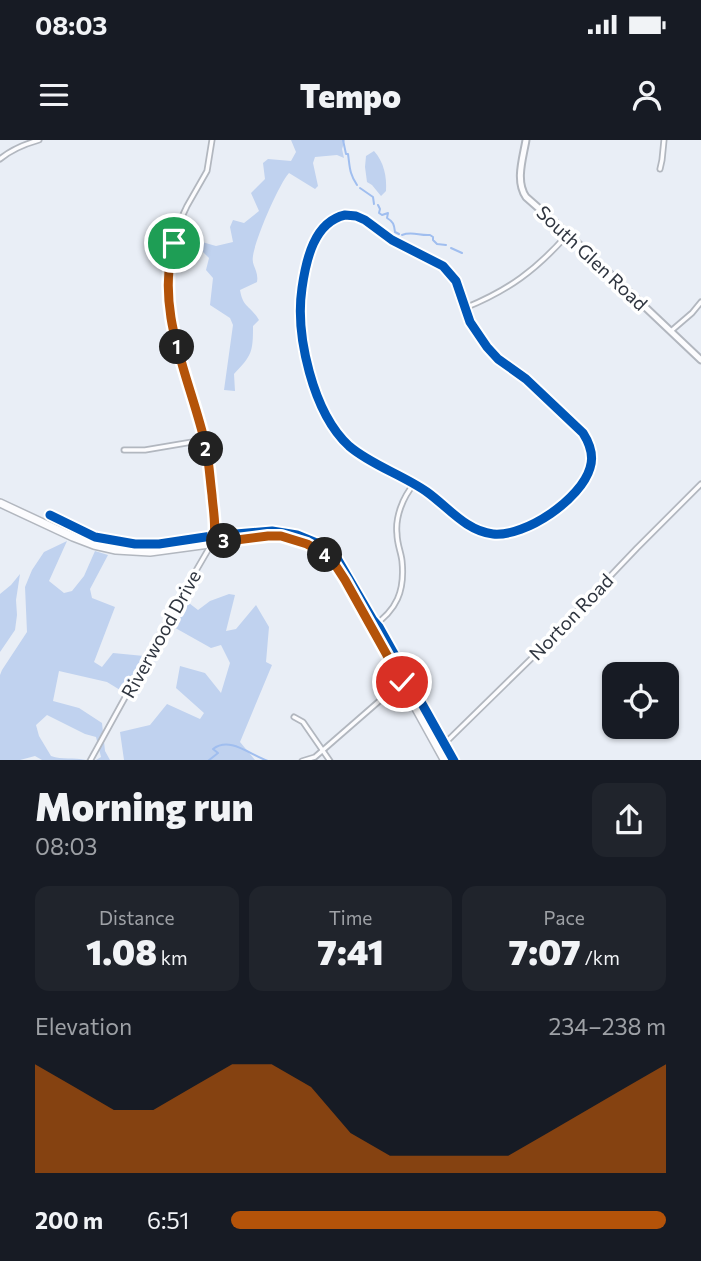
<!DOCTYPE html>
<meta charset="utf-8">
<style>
:root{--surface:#171b24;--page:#20242c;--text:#f1f3f6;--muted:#9ea1a6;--accent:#b45309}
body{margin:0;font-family:Commissioner,sans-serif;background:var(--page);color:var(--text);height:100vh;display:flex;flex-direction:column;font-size:26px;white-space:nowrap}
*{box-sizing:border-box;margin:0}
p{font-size:23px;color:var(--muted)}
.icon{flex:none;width:38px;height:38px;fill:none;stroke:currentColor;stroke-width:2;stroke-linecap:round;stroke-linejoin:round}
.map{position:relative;height:620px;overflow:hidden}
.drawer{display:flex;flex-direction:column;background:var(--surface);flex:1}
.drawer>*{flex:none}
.tools{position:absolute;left:602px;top:522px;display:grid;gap:14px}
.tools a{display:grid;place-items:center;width:77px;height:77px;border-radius:14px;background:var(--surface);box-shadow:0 2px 5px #0004;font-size:35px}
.pin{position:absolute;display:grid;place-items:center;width:60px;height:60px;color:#fff;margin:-30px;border:4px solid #fff;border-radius:50%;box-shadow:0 2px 7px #0007}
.km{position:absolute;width:35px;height:35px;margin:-18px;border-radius:50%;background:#222;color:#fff;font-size:19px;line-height:35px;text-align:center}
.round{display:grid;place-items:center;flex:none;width:74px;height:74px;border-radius:14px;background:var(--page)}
.head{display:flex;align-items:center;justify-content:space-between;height:119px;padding:0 35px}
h1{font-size:38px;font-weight:800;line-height:52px}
.metrics{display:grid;grid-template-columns:repeat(3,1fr);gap:10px;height:119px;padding:7px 35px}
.metrics div{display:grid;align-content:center;border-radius:14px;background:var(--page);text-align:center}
.metrics b{font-size:35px;font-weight:800}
.metrics small{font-size:19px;font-weight:400}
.metrics p{font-size:19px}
.chart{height:196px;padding:14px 35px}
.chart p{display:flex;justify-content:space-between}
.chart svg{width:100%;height:126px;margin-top:7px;fill:var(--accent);opacity:.7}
ul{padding:0 35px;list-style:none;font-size:23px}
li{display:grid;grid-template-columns:112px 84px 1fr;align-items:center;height:52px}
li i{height:18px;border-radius:9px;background:var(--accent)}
.status{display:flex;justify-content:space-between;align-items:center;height:49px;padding:0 35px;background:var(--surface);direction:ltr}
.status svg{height:19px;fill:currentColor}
header{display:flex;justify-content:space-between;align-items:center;height:91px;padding:0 35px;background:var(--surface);font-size:32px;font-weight:800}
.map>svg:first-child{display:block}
.green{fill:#c0d2ef}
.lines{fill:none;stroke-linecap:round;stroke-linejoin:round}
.stream{stroke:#a0beef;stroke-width:2}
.street-casing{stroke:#b2b7bf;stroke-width:7}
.secondary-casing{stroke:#b2b7bf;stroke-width:9}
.primary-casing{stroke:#b2b7bf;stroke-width:10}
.street{stroke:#fcfcfe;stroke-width:3.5}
.secondary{stroke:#fcfcfe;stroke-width:5}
.primary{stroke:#fcfcfe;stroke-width:7}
.cycleway-casing{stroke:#fff;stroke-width:13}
.cycleway{stroke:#0057b8;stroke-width:9}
.route-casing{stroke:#fff;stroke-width:14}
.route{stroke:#b45309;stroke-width:9}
.labels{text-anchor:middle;stroke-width:7;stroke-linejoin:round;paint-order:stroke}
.street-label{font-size:19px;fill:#2f353f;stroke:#fff}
</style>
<div class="status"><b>08:03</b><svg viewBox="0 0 49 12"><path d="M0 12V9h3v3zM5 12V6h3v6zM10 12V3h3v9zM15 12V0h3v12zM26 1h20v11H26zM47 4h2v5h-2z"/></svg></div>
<header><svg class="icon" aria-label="menu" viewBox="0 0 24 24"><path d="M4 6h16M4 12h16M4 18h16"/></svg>Tempo<svg class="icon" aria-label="person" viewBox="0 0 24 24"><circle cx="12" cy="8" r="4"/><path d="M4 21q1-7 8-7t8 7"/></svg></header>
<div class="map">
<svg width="701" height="621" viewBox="0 0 701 621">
<rect width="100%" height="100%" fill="#e9eef6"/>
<g class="green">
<path d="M291,0H345L342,9L344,18L337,15L315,17L313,23L318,46L315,49L289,33C279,44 255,99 253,116C251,126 259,130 257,142L240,150C243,168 250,165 259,180L253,186C253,212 252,215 234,234L235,251L224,250L233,185L230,178L210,165L213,138L206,130L209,118L202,111V102L216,106L233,102L230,87L233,80L244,83L259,71L251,53L265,39L263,23L268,19L291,21L296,12Z"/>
<path d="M374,11C384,22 387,37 386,51L381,56L372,45L367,42L365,27L366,16Z"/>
<path d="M67,401L49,441L64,453L72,451L84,436L95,411L108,415L90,449L92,458L115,467L94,522L102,527L113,513L144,516L125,553L107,542L59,531L53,561L79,568L102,583L105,611L110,620H96L101,617L96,597L85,594L47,575L36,585L39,596L51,616C62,620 74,617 86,620H42L35,616L20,620L0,621V535L2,530L27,492L25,447L32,430L44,412Z"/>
<path d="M20,434L16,460L17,475L15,490L0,512V454L11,445Z"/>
<path d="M229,454L235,455L226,491L236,489L256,465L269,487L266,522L272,525L240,602L255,620H124L120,592L150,585L167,564L200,579L204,573L176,548L180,526L205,533L221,553L230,523L221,505L211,508L170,485L185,460L198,470L210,461Z"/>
</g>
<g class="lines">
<g class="stream">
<path d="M343,0L346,14H348C350,27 349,33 357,45"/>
<path d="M360,48L373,57L374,64"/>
<path d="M378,65L380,69L379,73L382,75L388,73L387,78C394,82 394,85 395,92L399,94"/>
<path d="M402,95C412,91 420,96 430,95L433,97V100L437,104L446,105"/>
<path d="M451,108L462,113"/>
<path d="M208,621L218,613L213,609C230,596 250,615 268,621"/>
</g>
<defs>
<g id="street">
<path d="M0,19C12,9 25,4 39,0"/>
<path d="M660,29L662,20L664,0"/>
<path d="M345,75L356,76L365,80L392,100L443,126L456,141L470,182L487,207L498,219L526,239L583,293C590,304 594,316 590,328C581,359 526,397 493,394C466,391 448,367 427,352C403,335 371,325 349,306C313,273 295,195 302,148C306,120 314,82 345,75Z"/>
<path d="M465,168C509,150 536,130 567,95"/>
<path d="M671,191L692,173L701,162"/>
<path d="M124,310H145L204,300"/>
<path d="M372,487C397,470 405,451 402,421C401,412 397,404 397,394C395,377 403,357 414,344"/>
<path d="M294,577L303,582L330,621"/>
<path d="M439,609L536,514L637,408L701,344"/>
<path d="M90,621L176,465L215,398L213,368L206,308L177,207L169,164V143L170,118L180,81L187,66L207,31L212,0"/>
<path d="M302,621L315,617L400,543"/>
</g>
<path id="secondary" d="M526,0C523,18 515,41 526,57L568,94L701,220"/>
<path id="primary" d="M0,363L73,397L94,405L116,410L150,412L268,396C306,398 324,410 345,440L445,621"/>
</defs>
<use href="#street" class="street-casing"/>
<use href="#secondary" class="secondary-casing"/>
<use href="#primary" class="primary-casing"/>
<use href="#street" class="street"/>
<use href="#secondary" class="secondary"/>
<use href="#primary" class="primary"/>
<defs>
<g id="cycleway">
<path d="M345,75L356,76L365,80L392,100L443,126L456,141L470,182L487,207L498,219L526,239L583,293C590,304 594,316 590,328C581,359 526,397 493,394C466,391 448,367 427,352C403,335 371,325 349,306C313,273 295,195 302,148C306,120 314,82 345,75Z"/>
<path d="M50,375L95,397L135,404H159L212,396L272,391L297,395L319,404L338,420L373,480L379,487L454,621"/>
</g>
</defs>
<use href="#cycleway" class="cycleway-casing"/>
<use href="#cycleway" class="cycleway"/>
</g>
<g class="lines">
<defs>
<path id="route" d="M174,103C154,172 191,240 206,307C209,322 210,339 212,355C213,370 217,388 213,403L268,396H281L307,404L325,414L334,423L345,440L402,542"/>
</defs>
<use href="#route" class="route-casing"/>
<use href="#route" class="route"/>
</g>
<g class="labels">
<g class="street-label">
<text transform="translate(592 118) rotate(43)" y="7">South Glen Road</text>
<text transform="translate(571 477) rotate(-46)" y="7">Norton Road</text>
<text transform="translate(161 494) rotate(-61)" y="7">Riverwood Drive</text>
</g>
</g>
</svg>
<div class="tools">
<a><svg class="icon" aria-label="locate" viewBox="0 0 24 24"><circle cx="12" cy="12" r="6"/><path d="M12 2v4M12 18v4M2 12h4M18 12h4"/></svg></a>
</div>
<div class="pin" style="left:174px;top:103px;background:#1e9e55"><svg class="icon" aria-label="arrive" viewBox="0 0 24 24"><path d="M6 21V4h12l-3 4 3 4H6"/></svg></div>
<div class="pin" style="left:402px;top:542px;background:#d93025"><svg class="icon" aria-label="check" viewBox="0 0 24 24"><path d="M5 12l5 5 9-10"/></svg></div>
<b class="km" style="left:177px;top:207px">1</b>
<b class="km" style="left:206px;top:309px">2</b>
<b class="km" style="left:224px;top:401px">3</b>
<b class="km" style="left:325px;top:415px">4</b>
</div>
<section class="drawer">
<div class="head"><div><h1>Morning run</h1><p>08:03</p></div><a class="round"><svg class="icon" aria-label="share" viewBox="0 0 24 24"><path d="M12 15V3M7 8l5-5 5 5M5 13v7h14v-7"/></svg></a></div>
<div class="metrics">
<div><p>Distance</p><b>1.08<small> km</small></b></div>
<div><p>Time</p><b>7:41</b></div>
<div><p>Pace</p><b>7:07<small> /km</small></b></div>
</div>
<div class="chart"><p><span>Elevation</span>234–238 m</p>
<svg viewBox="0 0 160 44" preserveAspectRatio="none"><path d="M0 44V6L10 14L20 22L30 22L40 14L50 6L60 6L70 14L80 30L90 38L100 38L110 38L120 38L130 30L140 22L150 14L160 6V44z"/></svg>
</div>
<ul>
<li><b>200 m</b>6:51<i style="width:100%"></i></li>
</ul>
</section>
